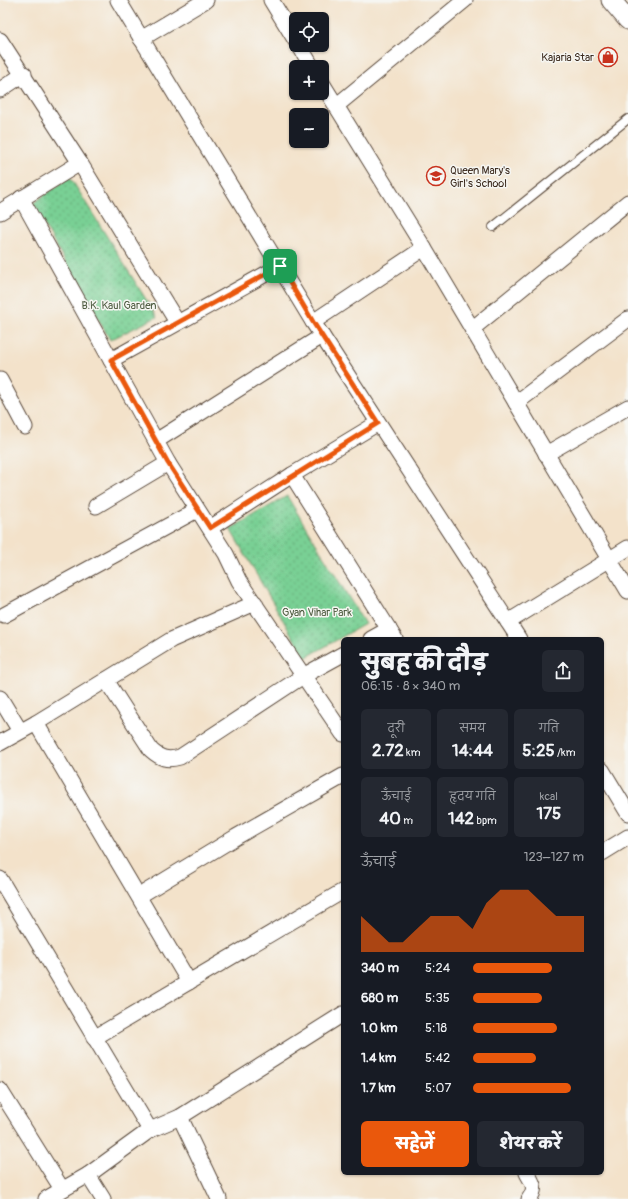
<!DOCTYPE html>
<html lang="hi">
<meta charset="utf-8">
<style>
:root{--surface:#171b24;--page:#242831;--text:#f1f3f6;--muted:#9ea1a6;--accent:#ea580c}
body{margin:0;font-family:Pangolin,"Playpen Sans Deva",sans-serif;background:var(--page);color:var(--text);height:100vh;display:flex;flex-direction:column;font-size:15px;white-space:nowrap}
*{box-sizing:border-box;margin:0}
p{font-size:13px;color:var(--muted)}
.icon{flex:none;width:22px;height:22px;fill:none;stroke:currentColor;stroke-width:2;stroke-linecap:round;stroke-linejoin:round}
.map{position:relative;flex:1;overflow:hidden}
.panel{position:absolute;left:341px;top:637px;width:263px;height:538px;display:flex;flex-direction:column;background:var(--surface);border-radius:6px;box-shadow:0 1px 3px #0004}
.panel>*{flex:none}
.tools{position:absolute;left:289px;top:12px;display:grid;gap:8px}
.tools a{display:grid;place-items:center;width:40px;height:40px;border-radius:6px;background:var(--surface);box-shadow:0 1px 3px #0004;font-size:20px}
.pin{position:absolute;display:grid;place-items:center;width:34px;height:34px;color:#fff;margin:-17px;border-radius:8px;box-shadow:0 2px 6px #0006}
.round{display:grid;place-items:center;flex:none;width:42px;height:42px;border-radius:6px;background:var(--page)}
.overview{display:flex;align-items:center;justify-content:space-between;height:68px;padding:0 20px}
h1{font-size:22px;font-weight:800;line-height:30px}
.stats{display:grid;grid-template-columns:repeat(3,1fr);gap:6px;height:68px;padding:4px 20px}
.stats div{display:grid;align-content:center;border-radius:6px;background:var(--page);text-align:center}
.stats b{font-size:17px;font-weight:800}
.stats small{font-size:11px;font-weight:400}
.stats p{font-size:11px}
.chart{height:112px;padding:8px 20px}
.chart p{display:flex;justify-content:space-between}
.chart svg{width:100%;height:72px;margin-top:4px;fill:var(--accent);opacity:.7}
.primary-button{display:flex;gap:8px;margin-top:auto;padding:8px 20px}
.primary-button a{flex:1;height:46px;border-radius:6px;background:var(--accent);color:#fff;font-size:16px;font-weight:800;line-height:46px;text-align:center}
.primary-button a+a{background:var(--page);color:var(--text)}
ul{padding:0 20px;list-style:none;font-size:13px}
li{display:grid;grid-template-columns:64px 48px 1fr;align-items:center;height:30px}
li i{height:10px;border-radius:5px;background:var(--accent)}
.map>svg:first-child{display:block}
.park{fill:url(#park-dots);stroke:#5a7d59}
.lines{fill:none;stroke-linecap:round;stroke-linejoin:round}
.service-casing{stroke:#574638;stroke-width:10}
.minor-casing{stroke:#574638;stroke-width:17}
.tertiary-casing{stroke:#574638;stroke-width:21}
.service{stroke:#fff;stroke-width:8}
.minor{stroke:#fff;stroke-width:15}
.tertiary{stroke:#fff;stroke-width:19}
.route-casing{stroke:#fff;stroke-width:8}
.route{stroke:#ea580c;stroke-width:5}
.labels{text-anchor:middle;stroke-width:3;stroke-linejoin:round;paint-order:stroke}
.poi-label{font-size:11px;fill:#3b2a1e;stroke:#f6f6f2;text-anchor:end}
.park-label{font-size:11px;fill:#4e5c41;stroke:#f6f6f2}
</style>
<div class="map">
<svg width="628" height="1199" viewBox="0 0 628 1199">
<defs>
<pattern id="park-dots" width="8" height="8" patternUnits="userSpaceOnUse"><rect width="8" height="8" fill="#79d094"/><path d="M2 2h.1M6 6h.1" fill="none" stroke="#64a978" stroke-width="1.8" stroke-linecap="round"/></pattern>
</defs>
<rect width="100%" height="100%" fill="#f6f6f2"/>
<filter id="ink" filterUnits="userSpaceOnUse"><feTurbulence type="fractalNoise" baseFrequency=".025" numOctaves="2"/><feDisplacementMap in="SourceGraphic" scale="8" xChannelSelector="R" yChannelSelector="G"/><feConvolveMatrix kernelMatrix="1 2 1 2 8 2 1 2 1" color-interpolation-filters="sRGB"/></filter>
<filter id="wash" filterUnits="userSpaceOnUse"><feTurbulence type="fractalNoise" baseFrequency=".012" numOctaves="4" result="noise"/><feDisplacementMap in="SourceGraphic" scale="16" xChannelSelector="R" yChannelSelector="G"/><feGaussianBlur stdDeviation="0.9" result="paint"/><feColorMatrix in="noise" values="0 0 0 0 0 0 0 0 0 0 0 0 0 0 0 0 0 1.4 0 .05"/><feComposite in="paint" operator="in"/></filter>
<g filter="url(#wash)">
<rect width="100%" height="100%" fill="#f3e2ca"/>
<g class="park">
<path d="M70,177L157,317L110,340L32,204Z"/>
<path d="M287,496L365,624L305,658L230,529Z"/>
</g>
</g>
<g filter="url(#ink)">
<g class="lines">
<defs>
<path id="service" d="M493,227L628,119"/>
<g id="minor">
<path d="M118,0L313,322L519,639"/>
<path d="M271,0L296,41"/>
<path d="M141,39L206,0"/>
<path d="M0,40L80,163L177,322"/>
<path d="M299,45L312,67"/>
<path d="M0,90L24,74"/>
<path d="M336,106L465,0"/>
<path d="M21,198L168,463L226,554L239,581L343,734"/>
<path d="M0,212L80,163"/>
<path d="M424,248L628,591"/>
<path d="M313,322L424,248L322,83"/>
<path d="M472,329L628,202"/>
<path d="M111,360L280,266"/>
<path d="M0,380L25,427"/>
<path d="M516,403L628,319"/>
<path d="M156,441L322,336"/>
<path d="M546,454L628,407"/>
<path d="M292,475L395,639"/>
<path d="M96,506L168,463"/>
<path d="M210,528L292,475L378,423"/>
<path d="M4,615L197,510"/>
<path d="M508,622L628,548"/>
<path d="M371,639L389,629"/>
<path d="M106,680L151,750C160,758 167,761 180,757L303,676L343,654"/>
<path d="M0,698L20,731"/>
<path d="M36,723L189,982"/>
<path d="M0,743L36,723L171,640L255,603"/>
<path d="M602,770L628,813"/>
<path d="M602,853L628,837"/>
<path d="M0,879L150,1130"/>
<path d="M139,896L236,837L343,776"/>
<path d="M94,1038L343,891"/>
<path d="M0,1090L62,1189"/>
<path d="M180,1117L219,1199"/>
<path d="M527,1173C533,1183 537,1189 529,1199"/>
<path d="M88,1175L103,1199"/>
<path d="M46,1199L88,1175L150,1130L180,1117L343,1014"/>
</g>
<path id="tertiary" d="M611,0L628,20"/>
</defs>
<use href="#service" class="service-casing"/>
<use href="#minor" class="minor-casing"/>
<use href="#tertiary" class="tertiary-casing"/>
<use href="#service" class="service"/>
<use href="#minor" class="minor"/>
<use href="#tertiary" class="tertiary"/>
</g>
</g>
<g class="lines" filter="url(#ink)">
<defs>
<path id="route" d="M280,266L313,322L378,423L210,528L168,463L111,360Z"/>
</defs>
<use href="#route" class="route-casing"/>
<use href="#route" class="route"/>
</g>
<defs>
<symbol id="shop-ring" viewBox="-11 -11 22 22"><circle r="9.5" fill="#f6f6f2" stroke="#c8321e" stroke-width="1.5"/><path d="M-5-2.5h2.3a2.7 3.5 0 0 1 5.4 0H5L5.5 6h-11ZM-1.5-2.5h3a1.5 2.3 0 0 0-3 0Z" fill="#c8321e"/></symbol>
<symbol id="school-ring" viewBox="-11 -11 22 22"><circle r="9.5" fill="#f6f6f2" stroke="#c8321e" stroke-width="1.5"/><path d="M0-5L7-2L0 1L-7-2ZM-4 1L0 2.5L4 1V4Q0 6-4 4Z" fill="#c8321e"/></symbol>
</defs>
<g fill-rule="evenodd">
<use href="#shop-ring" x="597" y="46" width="22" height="22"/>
<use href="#school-ring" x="425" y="165" width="22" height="22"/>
</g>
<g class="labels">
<g class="poi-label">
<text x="594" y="61">Kajaria Star</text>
<text x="450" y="174" text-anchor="start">Queen Mary's<tspan x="450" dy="13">Girl's School</tspan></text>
</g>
<g class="park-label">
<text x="119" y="309">B.K. Kaul Garden</text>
<text x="317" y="616">Gyan Vihar Park</text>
</g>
</g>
</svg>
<div class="tools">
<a><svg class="icon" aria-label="locate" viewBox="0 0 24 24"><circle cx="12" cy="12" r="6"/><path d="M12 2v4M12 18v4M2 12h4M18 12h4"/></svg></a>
<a>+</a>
<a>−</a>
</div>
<div class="pin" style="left:280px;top:266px;background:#1e9e55"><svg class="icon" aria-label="arrive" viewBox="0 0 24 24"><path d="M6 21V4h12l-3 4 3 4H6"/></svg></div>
<section class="panel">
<div class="overview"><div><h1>सुबह की दौड़</h1><p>06:15 · 8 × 340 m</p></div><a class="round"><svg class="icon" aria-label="share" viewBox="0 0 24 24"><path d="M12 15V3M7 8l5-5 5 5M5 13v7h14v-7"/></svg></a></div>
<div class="stats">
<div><p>दूरी</p><b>2.72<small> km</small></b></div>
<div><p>समय</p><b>14:44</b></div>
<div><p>गति</p><b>5:25<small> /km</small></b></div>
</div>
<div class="stats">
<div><p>ऊँचाई</p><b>40<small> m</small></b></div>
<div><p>हृदय गति</p><b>142<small> bpm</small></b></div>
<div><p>kcal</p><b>175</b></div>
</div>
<div class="chart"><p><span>ऊँचाई</span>123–127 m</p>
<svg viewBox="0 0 160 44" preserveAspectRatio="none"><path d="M0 44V22L10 30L20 38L30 38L40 30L50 22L60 22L70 22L80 30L90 14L100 6L110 6L120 6L130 14L140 22L150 22L160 22V44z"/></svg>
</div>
<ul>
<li><b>340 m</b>5:24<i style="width:71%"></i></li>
<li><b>680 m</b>5:35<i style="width:62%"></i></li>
<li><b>1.0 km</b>5:18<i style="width:76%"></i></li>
<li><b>1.4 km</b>5:42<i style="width:57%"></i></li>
<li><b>1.7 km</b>5:07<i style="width:88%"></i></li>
</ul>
<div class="primary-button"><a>सहेजें</a><a>शेयर करें</a></div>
</section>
</div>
